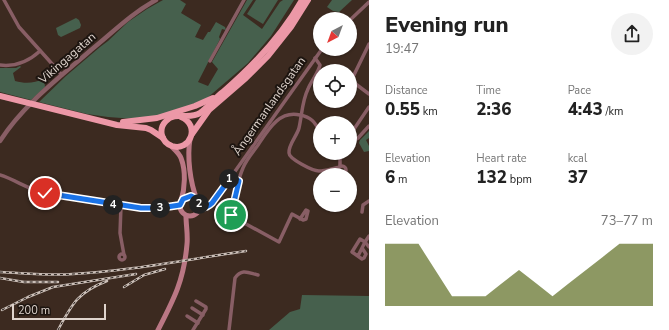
<!DOCTYPE html>
<meta charset="utf-8">
<style>
:root{--surface:#fff;--page:#f2f2f2;--text:#222;--muted:#767676;--accent:#5d6d22}
body{margin:0;font-family:"Nunito Sans",sans-serif;background:var(--page);color:var(--text);height:100vh;display:flex;flex-direction:column;font-size:15px;white-space:nowrap}
*{box-sizing:border-box;margin:0}
p{font-size:13px;color:var(--muted)}
.icon{flex:none;width:22px;height:22px;fill:none;stroke:currentColor;stroke-width:2;stroke-linecap:round;stroke-linejoin:round}
.map{position:relative;flex:1;overflow:hidden}
.sheet{display:flex;flex-direction:column;background:var(--surface);width:300px}
.sheet>*{flex:none}
.needle{width:26px;rotate:221deg}
.buttons{position:absolute;left:313px;top:12px;display:grid;gap:8px}
.buttons a{display:grid;place-items:center;width:44px;height:44px;border-radius:50%;background:var(--surface);box-shadow:0 1px 3px #0004;font-size:20px}
.scale{position:absolute;left:12px;bottom:10px;width:94px;box-sizing:border-box;padding-left:4px;border:2px solid #dfd4cd;border-top:0;font-size:11px;line-height:14px;white-space:nowrap;color:#dfd4cd;-webkit-text-stroke:3px #1d1510;paint-order:stroke}
.pin{position:absolute;display:grid;place-items:center;width:34px;height:34px;color:#fff;margin:-17px;border:2px solid #fff;border-radius:50%;box-shadow:0 1px 4px #0007}
.km{position:absolute;width:20px;height:20px;margin:-10px;border-radius:50%;background:#222;color:#fff;font-size:11px;line-height:20px;text-align:center}
.round{display:grid;place-items:center;flex:none;width:42px;height:42px;border-radius:21px;background:var(--page)}
.head{display:flex;align-items:center;justify-content:space-between;height:68px;padding:0 16px}
h1{font-size:22px;font-weight:800;line-height:30px}
.figures{display:grid;grid-template-columns:repeat(3,1fr);gap:6px;height:68px;padding:4px 16px}
.figures div{display:grid;align-content:center}
.figures b{font-size:17px;font-weight:800}
.figures small{font-size:11px;font-weight:400}
.figures p{font-size:11px}
.chart{height:112px;padding:8px 16px}
.chart p{display:flex;justify-content:space-between}
.chart svg{width:100%;height:72px;margin-top:4px;fill:var(--accent);opacity:.7}
main{display:flex;flex:1;min-height:0}
.map>svg:first-child{display:block}
.green{fill:#46604d}
.lines{fill:none;stroke-linecap:round;stroke-linejoin:round}
.minor{stroke:#885e65;stroke-width:3.5}
.tertiary{stroke:#885e65;stroke-width:4.5}
.secondary{stroke:#ba7784;stroke-width:5}
.trunk{stroke:#ec98a7;stroke-width:6}
.rail-casing{stroke:#cbbfb8;stroke-width:2.5}
.rail{stroke:#1d1510;stroke-width:1;stroke-dasharray:3;stroke-linecap:butt}
.route-casing{stroke:#fff;stroke-width:8}
.route{stroke:#1a73e8;stroke-width:5}
.labels{text-anchor:middle;stroke-width:4;stroke-linejoin:round;paint-order:stroke}
.street-label{font-size:12px;fill:#dfd4cd;stroke:#1d1510}
</style>
<main>
<div class="map">
<svg width="369" height="330" viewBox="0 0 369 330">
<rect width="100%" height="100%" fill="#3c2a20"/>
<g class="green">
<path d="M163,0H180L186,4L181,13L201,25L195,37L203,40L208,32H210L216,22L225,27L226,30L222,29L219,37L220,39L198,82L208,86L218,69L212,62L247,0H253L243,15L262,29L280,2L283,0H294L271,36L248,63L206,99L171,116L135,119L108,117L87,114L39,102L66,76L100,47L108,41L128,22L147,9Z"/>
<path d="M256,0H278L263,24L247,14Z"/>
<path d="M332,0H352L339,12L333,11L327,7Z"/>
<path d="M76,18L79,20L81,25L80,28L61,37L58,35L56,28Z"/>
<path d="M20,66L21,67L13,73L15,81C26,84 34,83 44,79L45,87L31,100L0,92V68H16Z"/>
<path d="M369,131V138L366,140L369,146V151L364,152L359,143L360,140Z"/>
<path d="M302,295L369,296V330H269L290,312L300,309Z"/>
</g>
<g class="lines">
<g class="minor">
<path d="M4,0L19,27L62,75"/>
<path d="M350,20L369,2"/>
<path d="M369,44L352,79L353,82L369,94"/>
<path d="M315,58L320,65C318,74 311,81 308,89C302,101 302,115 299,128C297,136 288,145 289,153C289,159 313,171 319,171C326,171 333,168 340,167V153"/>
<path d="M210,61L244,0"/>
<path d="M0,65C16,67 28,62 40,51"/>
<path d="M350,135L369,107"/>
<path d="M350,143L358,138L369,126"/>
<circle cx="342" cy="170" r="4"/>
<path d="M0,175C16,180 29,190 45,193L141,208H160L180,205"/>
<path d="M121,206L120,233L124,255"/>
<path d="M200,208L209,206L216,198L322,49"/>
<path d="M362,212L363,205L369,201"/>
<path d="M300,219L306,210L308,211L306,219L303,220L292,214L279,242L246,224H236L232,221L231,213C234,198 237,182 243,168C246,160 253,152 258,145C268,130 279,110 300,115C311,117 315,122 320,132"/>
<path d="M369,236L365,242L369,247"/>
<circle cx="122" cy="257" r="3"/>
<path d="M358,256L365,242L360,239L352,252L362,259L364,258L366,254L362,248"/>
<path d="M192,308L203,315"/>
<path d="M187,316L198,323"/>
<path d="M193,330L206,309V307L196,301"/>
<path d="M229,330L235,278C242,268 249,273 258,275"/>
</g>
<path class="tertiary" d="M0,141C23,105 59,78 91,50C112,33 132,13 156,0"/>
<g class="secondary">
<path d="M190,139C187,157 190,182 197,200"/>
<path d="M170,145C174,149 179,153 181,158C186,171 185,188 181,201"/>
<circle cx="190" cy="206" r="10"/>
<path d="M158,330C174,299 184,280 187,244C188,235 186,225 186,216"/>
</g>
<g class="trunk">
<path d="M0,96L117,125L146,128L151,130L163,138"/>
<path d="M181,117C201,125 190,152 172,146C161,142 158,129 166,121C175,111 190,120 200,113C208,107 215,98 223,92C254,65 282,36 302,0"/>
<path d="M123,122L157,118L195,106L213,98"/>
<path d="M192,134L209,110L246,78L268,56L291,27L308,0"/>
</g>
<defs>
<g id="rail">
<path d="M0,272C24,273 49,276 73,274C131,271 189,259 246,251"/>
<path d="M0,278L24,282H58"/>
<path d="M124,287L144,275L165,269"/>
<path d="M2,310L28,297L53,287L136,274"/>
<path d="M58,330C72,304 78,292 107,281"/>
</g>
</defs>
<use href="#rail" class="rail-casing"/>
<use href="#rail" class="rail"/>
</g>
<g class="lines">
<defs>
<path id="route" d="M45,193L141,208H160L180,205L183,199L191,196L197,199L200,208C205,208 209,206 212,203L231,177L239,181L231,215"/>
</defs>
<use href="#route" class="route-casing"/>
<use href="#route" class="route"/>
</g>
<g class="labels">
<g class="street-label">
<text transform="translate(67 58) rotate(-41)" y="4">Vikingagatan</text>
<text transform="translate(269 106) rotate(-55)" y="4">Ångermanlandsgatan</text>
</g>
</g>
</svg>
<div class="buttons">
<a><svg class="needle" viewBox="-14 -14 28 28"><path d="M0-13l5 13h-10z" fill="#e53935"/><path d="M0 13l5-13h-10z" fill="#767676"/></svg></a>
<a><svg class="icon" aria-label="locate" viewBox="0 0 24 24"><circle cx="12" cy="12" r="6"/><path d="M12 2v4M12 18v4M2 12h4M18 12h4"/></svg></a>
<a>+</a>
<a>−</a>
</div>
<div class="scale">200 m</div>
<div class="pin" style="left:231px;top:215px;background:#1e9e55"><svg class="icon" aria-label="arrive" viewBox="0 0 24 24"><path d="M6 21V4h12l-3 4 3 4H6"/></svg></div>
<div class="pin" style="left:45px;top:193px;background:#d93025"><svg class="icon" aria-label="check" viewBox="0 0 24 24"><path d="M5 12l5 5 9-10"/></svg></div>
<b class="km" style="left:229px;top:179px">1</b>
<b class="km" style="left:199px;top:204px">2</b>
<b class="km" style="left:160px;top:208px">3</b>
<b class="km" style="left:113px;top:205px">4</b>
</div>
<section class="sheet">
<div class="head"><div><h1>Evening run</h1><p>19:47</p></div><a class="round"><svg class="icon" aria-label="share" viewBox="0 0 24 24"><path d="M12 15V3M7 8l5-5 5 5M5 13v7h14v-7"/></svg></a></div>
<div class="figures">
<div><p>Distance</p><b>0.55<small> km</small></b></div>
<div><p>Time</p><b>2:36</b></div>
<div><p>Pace</p><b>4:43<small> /km</small></b></div>
</div>
<div class="figures">
<div><p>Elevation</p><b>6<small> m</small></b></div>
<div><p>Heart rate</p><b>132<small> bpm</small></b></div>
<div><p>kcal</p><b>37</b></div>
</div>
<div class="chart"><p><span>Elevation</span>73–77 m</p>
<svg viewBox="0 0 160 44" preserveAspectRatio="none"><path d="M0 44V6L10 6L20 6L30 22L40 38L50 38L60 38L70 30L80 22L90 30L100 38L110 30L120 22L130 14L140 6L150 6L160 6V44z"/></svg>
</div>
</section>
</main>
